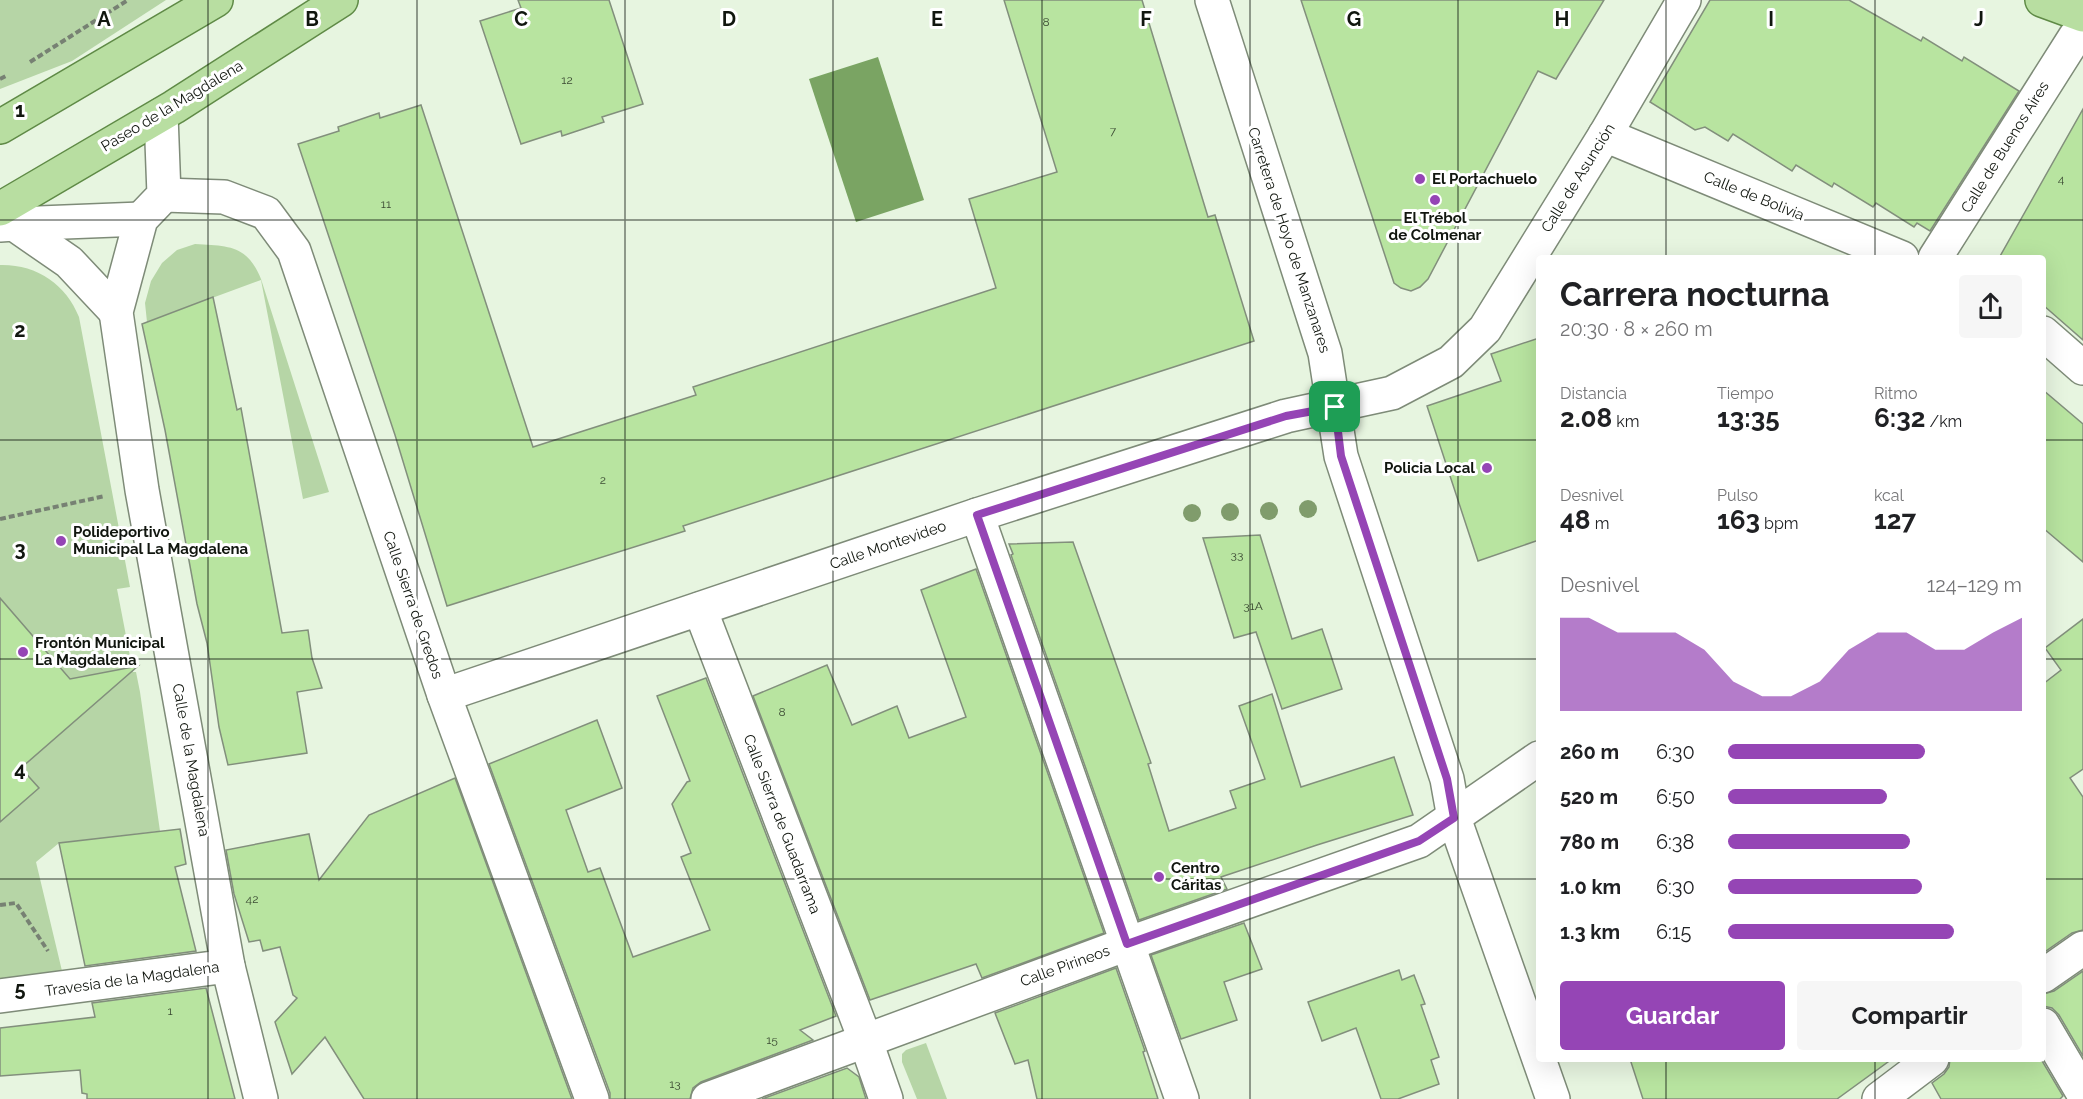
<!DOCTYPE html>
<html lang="es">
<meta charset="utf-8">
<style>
:root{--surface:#fff;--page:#f6f6f6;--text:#202124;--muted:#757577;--accent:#9545b5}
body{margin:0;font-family:Raleway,sans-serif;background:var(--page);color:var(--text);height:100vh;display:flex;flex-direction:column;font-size:22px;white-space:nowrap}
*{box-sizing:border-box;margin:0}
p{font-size:20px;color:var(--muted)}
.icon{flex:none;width:33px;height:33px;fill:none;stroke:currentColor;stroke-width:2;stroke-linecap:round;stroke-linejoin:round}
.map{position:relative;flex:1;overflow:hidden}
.panel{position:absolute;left:1536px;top:255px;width:510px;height:807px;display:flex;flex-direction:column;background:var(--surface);border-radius:6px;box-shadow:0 6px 24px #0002}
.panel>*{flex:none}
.pin{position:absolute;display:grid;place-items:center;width:51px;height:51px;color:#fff;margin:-26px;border-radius:12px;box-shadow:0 3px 9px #0006}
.round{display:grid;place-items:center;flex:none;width:63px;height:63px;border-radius:6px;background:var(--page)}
.headline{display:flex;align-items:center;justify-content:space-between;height:102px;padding:0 24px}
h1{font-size:33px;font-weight:700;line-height:45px}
.stats{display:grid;grid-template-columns:repeat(3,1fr);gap:9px;height:102px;padding:6px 24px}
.stats div{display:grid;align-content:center}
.stats b{font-size:26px;font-weight:700}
.stats small{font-size:16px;font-weight:400}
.stats p{font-size:16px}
.chart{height:168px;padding:12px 24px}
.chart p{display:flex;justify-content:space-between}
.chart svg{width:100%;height:108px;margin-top:6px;fill:var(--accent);opacity:.7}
.button{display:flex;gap:12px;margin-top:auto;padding:12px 24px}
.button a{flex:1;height:69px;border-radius:6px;background:var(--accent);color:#fff;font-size:24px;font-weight:700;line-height:69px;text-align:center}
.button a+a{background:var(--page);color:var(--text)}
ul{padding:0 24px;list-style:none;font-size:20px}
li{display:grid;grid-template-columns:96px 72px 1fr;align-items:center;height:45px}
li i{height:15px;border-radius:8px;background:var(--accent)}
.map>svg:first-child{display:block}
.green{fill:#b6d5a6}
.water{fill:#7aa463}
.building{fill:#b8e4a0;stroke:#828f7c;stroke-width:1.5}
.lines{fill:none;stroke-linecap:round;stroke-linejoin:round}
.minor-casing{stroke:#7e8b78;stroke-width:36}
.major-casing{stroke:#5f8a46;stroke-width:36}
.path{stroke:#778173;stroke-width:4;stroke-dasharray:6 3;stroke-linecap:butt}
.minor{stroke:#fff;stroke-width:33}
.major{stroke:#b8dea1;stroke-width:33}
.tree{fill:#809c6c}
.route-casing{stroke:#fff;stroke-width:12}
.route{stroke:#9545b5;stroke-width:8}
.grid{fill:none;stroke:#11160f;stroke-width:1.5;stroke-opacity:0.55}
.poi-dot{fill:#9545b5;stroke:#fff;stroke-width:2}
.labels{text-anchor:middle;stroke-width:6;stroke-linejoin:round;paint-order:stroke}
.number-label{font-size:12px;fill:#3b4a33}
.street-label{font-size:15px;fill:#11160f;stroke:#fff}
.poi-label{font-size:15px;font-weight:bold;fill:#11160f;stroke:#fff;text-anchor:start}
.grid-label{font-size:20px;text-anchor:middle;font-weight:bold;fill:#11160f;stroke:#fff;stroke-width:6;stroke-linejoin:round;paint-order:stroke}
</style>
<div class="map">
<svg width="2083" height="1099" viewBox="0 0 2083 1099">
<rect width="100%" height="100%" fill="#e7f5e0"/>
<g class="green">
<path d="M0,0H166L72,61L0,89Z"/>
<path d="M195,244C229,246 247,245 261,279L329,492L303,499L261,280L147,322L145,303L151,281L162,263L177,250Z"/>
<path d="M0,265C36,264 66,284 79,317L130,587L117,589L133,672H136L140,692L160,831L59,843L36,862L62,971L0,981Z"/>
<path d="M926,1043L947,1099H917L902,1062V1054L906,1050Z"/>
</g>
<path class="water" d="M878,57L924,200L856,222L809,79Z"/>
<g class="building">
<path d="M518,0H609L643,104L602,117L604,122L562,136L561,131L521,144L480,21L521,8Z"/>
<path d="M1004,0H1142L1208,217L1215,215L1254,341L683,526L685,531L447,606L395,435L298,144L339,131L338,127L379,113L380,118L421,105L533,447L696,395L693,387L996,288L969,199L1057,172Z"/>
<path d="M1301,0H1604L1556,79L1538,71L1428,279L1420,287L1411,291L1401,288L1394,283Z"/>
<path d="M1710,0H1849L1921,41L1923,37L1962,61L1964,57L2019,91L1930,231L1917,223L1914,227L1876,203L1873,207L1834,183L1832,187L1796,165L1792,171L1733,134L1728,141L1705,127L1695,130L1650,102Z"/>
<path d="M2083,109V340L2043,305V258H1999Z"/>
<path d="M213,297L237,410L241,408L282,633L308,630L312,658L322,688L297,692L307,753L228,765L219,727L207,643L197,604L165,430L142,324Z"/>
<path d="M1539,338V540L1478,561L1427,406L1501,381L1491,354Z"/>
<path d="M2043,390L2083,424V562L2043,528Z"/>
<path d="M1260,535L1292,639L1322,629L1342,689L1282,709L1256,632L1234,638L1203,538Z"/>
<path d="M1073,542L1151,763L1148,764L1169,831L1236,808L1230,791L1265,779L1239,706L1272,694L1301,787L1394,757L1413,815L1317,845L1221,877L1227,889L1139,920L1011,555L1013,554L1009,544Z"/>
<path d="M976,569L1104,933L982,978L976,964L870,1000L753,696L827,665L852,725L897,706L909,738L966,717L921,590Z"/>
<path d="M0,598L70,679L138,666L21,768L39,788L0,822Z"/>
<path d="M2083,619V769L2070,778L2083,797V930L2072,933L2043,953V684L2061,670L2045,648Z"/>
<path d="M706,678L836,1016L800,1030L813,1040L701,1082L693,1088L690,1099H610V1093L489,764L597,720L622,788L566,810L588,872L600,868L633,957L710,930L681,857L691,853L672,804L687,782L690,781L657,696Z"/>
<path d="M455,778L572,1099H364L325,1037L292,1074L275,1022L297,998L293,995L280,947L263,951L260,940L249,942L234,894L226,850L309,834L319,880L369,815Z"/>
<path d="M180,829L186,864L175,867L196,951L85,966L59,843Z"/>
<path d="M1244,923L1262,969L1224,982L1237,1020L1181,1039L1151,955Z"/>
<path d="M1116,968L1145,1051L1143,1052L1158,1099H1037L1028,1060L1015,1064L995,1013Z"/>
<path d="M1399,970L1402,980L1414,975L1425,1004L1421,1005L1439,1057L1431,1060L1439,1084L1398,1099H1381L1356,1028L1322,1041L1308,1002Z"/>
<path d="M2083,971V1056L2059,1015L2052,1008L2043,1006V994L2054,991Z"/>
<path d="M206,988L235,1099H87V1094L82,1093L80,1070L0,1076V1028L95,1017L92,1003Z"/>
<path d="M1630,1059H1892L1837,1099H1643Z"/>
<path d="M1950,1059H2041L2063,1096L2060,1099H1941L1932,1083L1944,1074L1949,1067Z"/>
<path d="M847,1068L859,1077L866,1099H762Z"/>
</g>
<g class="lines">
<defs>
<g id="minor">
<path d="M1212,0L1325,353L1341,456L1447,779L1454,818L1553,1099"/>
<path d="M161,115L164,195L141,219L116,312L142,490L228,966L261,1099"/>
<path d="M1605,135L1902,258"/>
<path d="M164,195L224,197L266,213L294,251L444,695L592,1099"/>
<path d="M14,224L141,219"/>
<path d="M0,225L14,224L69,262L116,312"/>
<path d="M1935,258L2075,37"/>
<path d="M2043,333L2083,368"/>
<path d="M977,515L1182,1099"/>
<path d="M700,609L865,1039L886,1099"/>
<path d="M444,695L977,515L1286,416L1392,393L1451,362L1485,329L1605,135L1684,0"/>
<path d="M2043,976L2083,948"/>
<path d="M0,996L228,966"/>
<path d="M2043,1025L2083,1093"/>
<path d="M708,1099L1127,944L1419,841L1539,758"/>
<path d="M1879,1099L1932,1059"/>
</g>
<g id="major">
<path d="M2042,0L2083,15"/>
<path d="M0,127L216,0"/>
<path d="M0,209L174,107L341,0"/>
</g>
</defs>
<use href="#minor" class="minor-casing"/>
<use href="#major" class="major-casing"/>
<g class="path">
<path d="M30,62L128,0"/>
<path d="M0,79L8,75"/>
<path d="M0,519L105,496"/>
<path d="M0,905L16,903L48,951"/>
</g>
<use href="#minor" class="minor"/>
<use href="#major" class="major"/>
</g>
<g class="tree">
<circle cx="1308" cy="509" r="9"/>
<circle cx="1269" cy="511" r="9"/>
<circle cx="1230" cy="512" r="9"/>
<circle cx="1192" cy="513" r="9"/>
</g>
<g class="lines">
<defs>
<path id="route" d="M1335,407L1341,456L1447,779L1454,818L1419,841L1127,944L977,515L1286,416Z"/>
</defs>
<use href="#route" class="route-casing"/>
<use href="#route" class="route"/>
</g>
<path class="grid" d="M208,0V1099M417,0V1099M625,0V1099M833,0V1099M1042,0V1099M1250,0V1099M1458,0V1099M1666,0V258M1875,0V258M0,220H2083M0,440H1539M2043,440H2083M0,659H1539M2043,659H2083M0,879H1539M2043,879H2083M1666,1059V1099M1875,1059V1099"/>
<g class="poi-dot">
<circle cx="1420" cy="179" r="6"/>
<circle cx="1435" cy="200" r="6"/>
<circle cx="1487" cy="468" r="6"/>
<circle cx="61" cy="541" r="6"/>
<circle cx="23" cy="652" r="6"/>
<circle cx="1159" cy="877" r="6"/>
</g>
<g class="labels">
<g class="number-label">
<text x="1046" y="26">8</text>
<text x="567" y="84">12</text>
<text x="1113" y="135">7</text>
<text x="2061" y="183">4</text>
<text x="386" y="208">11</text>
<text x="603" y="484">2</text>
<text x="1237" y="559">33</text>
<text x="1253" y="610">31A</text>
<text x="782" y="716">8</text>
<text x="252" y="903">42</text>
<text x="170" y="1015">1</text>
<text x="772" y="1044">15</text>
<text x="675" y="1088">13</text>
</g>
<g class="street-label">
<text transform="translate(172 106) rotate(-31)" y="5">Paseo de la Magdalena</text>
<text transform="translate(2005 147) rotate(-58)" y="5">Calle de Buenos Aires</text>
<text transform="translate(1578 178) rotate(-58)" y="5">Calle de Asunción</text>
<text transform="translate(1754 196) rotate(22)" y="5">Calle de Bolivia</text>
<text transform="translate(1289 240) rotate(72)" y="5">Carretera de Hoyo de Manzanares</text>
<text transform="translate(888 545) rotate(-19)" y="5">Calle Montevideo</text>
<text transform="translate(413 605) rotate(71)" y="5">Calle Sierra de Gredos</text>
<text transform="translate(191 760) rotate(80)" y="5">Calle de la Magdalena</text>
<text transform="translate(782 824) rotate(69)" y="5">Calle Sierra de Guadarrama</text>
<text transform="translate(1065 966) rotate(-20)" y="5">Calle Pirineos</text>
<text transform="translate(132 979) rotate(-8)" y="5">Travesía de la Magdalena</text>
</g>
<g class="poi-label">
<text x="1432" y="184">El Portachuelo</text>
<text x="1435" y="223" text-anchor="middle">El Trébol<tspan x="1435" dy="17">de Colmenar</tspan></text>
<text x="1475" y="473" text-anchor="end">Policia Local</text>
<text x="73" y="537">Polideportivo<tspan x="73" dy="17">Municipal La Magdalena</tspan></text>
<text x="35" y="648">Frontón Municipal<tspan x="35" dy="17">La Magdalena</tspan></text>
<text x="1171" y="873">Centro<tspan x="1171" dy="17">Cáritas</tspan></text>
</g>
</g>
<g class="grid-label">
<text x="104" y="26">A</text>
<text x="312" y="26">B</text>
<text x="521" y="26">C</text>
<text x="729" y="26">D</text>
<text x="937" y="26">E</text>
<text x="1146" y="26">F</text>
<text x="1354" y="26">G</text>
<text x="1562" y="26">H</text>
<text x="1771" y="26">I</text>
<text x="1979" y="26">J</text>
<text x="20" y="117">1</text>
<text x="20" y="337">2</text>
<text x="20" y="556">3</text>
<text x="20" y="776">4</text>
<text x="20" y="996">5</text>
</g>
</svg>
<div class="pin" style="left:1335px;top:407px;background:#1e9e55"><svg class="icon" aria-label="arrive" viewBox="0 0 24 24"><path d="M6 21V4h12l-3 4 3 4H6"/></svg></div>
<section class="panel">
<div class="headline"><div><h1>Carrera nocturna</h1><p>20:30 · 8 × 260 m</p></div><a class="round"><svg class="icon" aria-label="share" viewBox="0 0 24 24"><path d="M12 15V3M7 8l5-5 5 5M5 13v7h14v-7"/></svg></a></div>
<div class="stats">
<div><p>Distancia</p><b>2.08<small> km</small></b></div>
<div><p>Tiempo</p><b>13:35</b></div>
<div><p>Ritmo</p><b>6:32<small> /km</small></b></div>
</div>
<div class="stats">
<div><p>Desnivel</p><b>48<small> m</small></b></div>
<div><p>Pulso</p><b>163<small> bpm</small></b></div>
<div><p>kcal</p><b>127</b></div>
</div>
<div class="chart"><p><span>Desnivel</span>124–129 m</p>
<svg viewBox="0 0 160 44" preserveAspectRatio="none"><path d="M0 44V6L10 6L20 12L30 12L40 12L50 19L60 32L70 38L80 38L90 32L100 19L110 12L120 12L130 19L140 19L150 12L160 6V44z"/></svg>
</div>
<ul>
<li><b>260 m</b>6:30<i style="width:67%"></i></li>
<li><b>520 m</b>6:50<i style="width:54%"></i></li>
<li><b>780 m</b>6:38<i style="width:62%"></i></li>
<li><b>1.0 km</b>6:30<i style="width:66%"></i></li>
<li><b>1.3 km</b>6:15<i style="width:77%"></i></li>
</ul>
<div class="button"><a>Guardar</a><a>Compartir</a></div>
</section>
</div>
